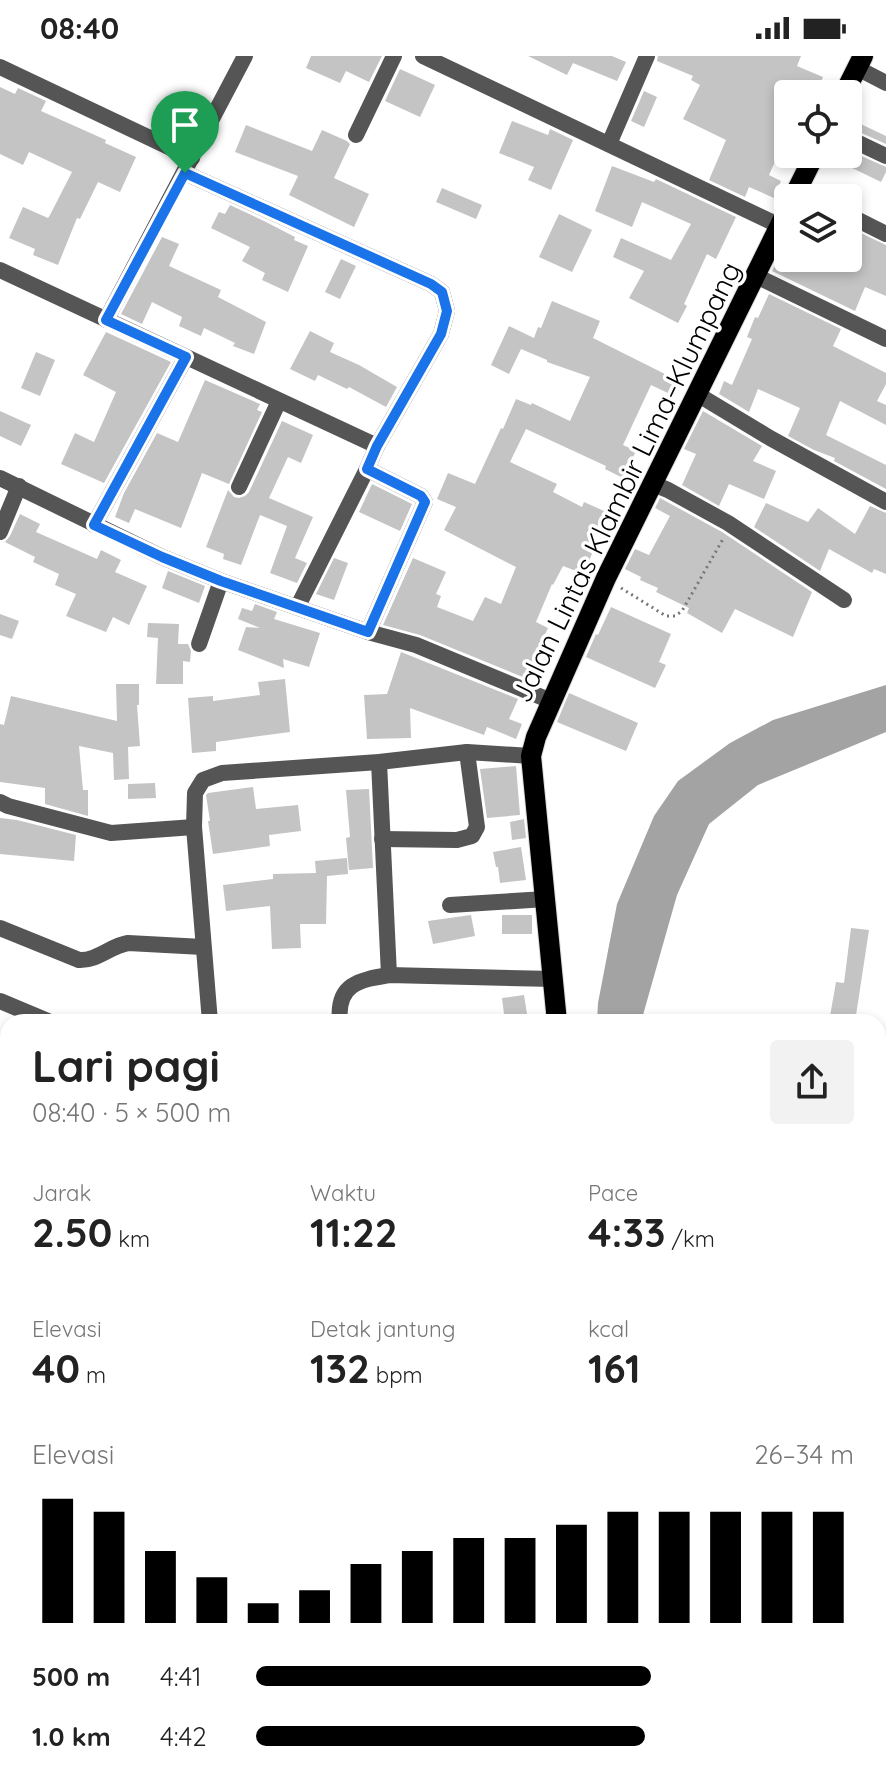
<!DOCTYPE html>
<html lang="id">
<meta charset="utf-8">
<style>
:root{--surface:#fff;--page:#f2f2f2;--text:#222;--muted:#767676;--accent:#000}
body{margin:0;font-family:Quicksand,sans-serif;background:var(--page);color:var(--text);height:100vh;display:flex;flex-direction:column;font-size:30px;white-space:nowrap}
*{box-sizing:border-box;margin:0}
p{font-size:26px;color:var(--muted)}
.icon{flex:none;width:44px;height:44px;fill:none;stroke:currentColor;stroke-width:2;stroke-linecap:round;stroke-linejoin:round}
.map{position:relative;flex:1;overflow:hidden}
.sheet{position:absolute;left:0px;top:958px;width:886px;height:770px;display:flex;flex-direction:column;background:var(--surface);border-radius:24px 24px 0 0;box-shadow:0 4px 12px #0003}
.sheet>*{flex:none}
.fabs{position:absolute;left:774px;top:24px;display:grid;gap:16px}
.fabs a{display:grid;place-items:center;width:88px;height:88px;border-radius:8px;background:var(--surface);box-shadow:0 4px 12px #0003;font-size:40px}
.pin{position:absolute;display:grid;place-items:center;width:68px;height:68px;color:#fff;margin:-82px -34px;border-radius:50% 50% 50% 0;rotate:-45deg;box-shadow:0 0 8px #0007}
.pin .icon{rotate:45deg}
.round{display:grid;place-items:center;flex:none;width:84px;height:84px;border-radius:8px;background:var(--page)}
.head{display:flex;align-items:center;justify-content:space-between;height:136px;padding:0 32px}
h1{font-size:44px;font-weight:800;line-height:60px}
.figures{display:grid;grid-template-columns:repeat(3,1fr);gap:12px;height:136px;padding:8px 32px}
.figures div{display:grid;align-content:center}
.figures b{font-size:40px;font-weight:800}
.figures small{font-size:22px;font-weight:400}
.figures p{font-size:22px}
.chart{height:224px;padding:16px 32px}
.chart p{display:flex;justify-content:space-between}
.chart svg{width:100%;height:144px;margin-top:8px;stroke:var(--accent);stroke-width:6}
ul{padding:0 32px;list-style:none;font-size:26px}
li{display:grid;grid-template-columns:128px 96px 1fr;align-items:center;height:60px}
li i{height:20px;border-radius:10px;background:var(--accent)}
.status{display:flex;justify-content:space-between;align-items:center;height:56px;padding:0 40px;background:var(--surface);direction:ltr}
.status svg{height:22px;fill:currentColor}
.map>svg:first-child{display:block}
.water{fill:#a3a3a3}
.building{fill:#c4c4c4}
.lines{fill:none;stroke-linecap:round;stroke-linejoin:round}
.primary-casing{stroke:#dbdbdb;stroke-width:22}
.path{stroke:#777;stroke-width:3;stroke-dasharray:2 4;stroke-linecap:butt}
.service{stroke:#555;stroke-width:8}
.minor{stroke:#555;stroke-width:16}
.primary{stroke:#000;stroke-width:20}
.route-casing{stroke:#fff;stroke-width:16}
.route{stroke:#1a73e8;stroke-width:10}
.labels{text-anchor:middle;stroke-width:7;stroke-linejoin:round;paint-order:stroke}
.street-label{font-size:28px;fill:#000;stroke:#fff}
</style>
<div class="status"><b>08:40</b><svg viewBox="0 0 49 12"><path d="M0 12V9h3v3zM5 12V6h3v6zM10 12V3h3v9zM15 12V0h3v12zM26 1h20v11H26zM47 4h2v5h-2z"/></svg></div>
<div class="map">
<svg width="886" height="1727" viewBox="0 0 886 1727">
<rect width="100%" height="100%" fill="#fff"/>
<g class="water">
<path d="M886,629V676L758,729L709,768L677,839L641,966H597L598,947L617,848L654,760L678,725L730,687L773,664Z"/>
<path d="M878,1422L886,1431V1537L878,1512Z"/>
</g>
<g class="building">
<path d="M311,0H382L369,26L346,15L340,27L306,12Z"/>
<path d="M528,0H612L626,6L617,25L573,7L567,19Z"/>
<path d="M658,0H801L797,10L823,21L816,38H788V77L769,119L781,125L774,142L749,131L745,141L709,124L726,84L683,63L700,29L691,24L693,20L657,5Z"/>
<path d="M400,13L435,29L420,61L385,45Z"/>
<path d="M0,31L15,38L18,32L46,45L41,55L106,84L105,87L136,101L120,136L98,126L80,163L77,162L58,209L33,199L35,193L9,182L23,151L48,162L50,159L72,116L29,96L23,109L0,98Z"/>
<path d="M644,35L657,41L644,71L631,65Z"/>
<path d="M848,62L886,80V88L848,71Z"/>
<path d="M512,65L548,79L550,73L573,84L551,134L528,124L534,111L499,97Z"/>
<path d="M246,69L312,95L322,74L347,85L350,88L334,122L369,138L354,171L289,139L298,120L235,96Z"/>
<path d="M848,94L886,111V116L881,126L848,110Z"/>
<path d="M612,110L654,126L656,123L736,161L716,203L707,198L684,248L687,250L678,267L629,242L644,215L613,201L621,182L671,204L691,168L642,146L632,171L595,155Z"/>
<path d="M442,132L482,149L476,163L436,146Z"/>
<path d="M230,149L266,166L295,181L294,184L308,190L288,236L262,224L265,217L242,205L250,191L211,172L219,156L225,158Z"/>
<path d="M559,158L592,174L572,216L539,201Z"/>
<path d="M848,171L886,189V240L865,231L855,255L772,215L780,199L787,202H848Z"/>
<path d="M162,181L179,188L169,210L221,234L218,241L266,266L254,298L233,290L235,287L204,272L201,280L179,270L182,261L152,246L142,268L121,258Z"/>
<path d="M341,203L356,210L340,243L325,236Z"/>
<path d="M769,238L841,273L833,290L886,317V328L877,345L886,349V369L840,345L826,379L886,409V433L834,405L835,402L814,394L788,380L800,352L758,333L749,356L719,338L724,325L732,329L752,283L747,281L755,261L758,262Z"/>
<path d="M552,245L600,265L593,282L679,325L672,339L651,329L623,389L636,395L623,422L605,413L606,410L526,373L510,406L557,428L553,436L582,451L584,446L604,455L590,488L595,490L584,518L563,510L553,529L552,528L536,566L548,572L525,622L420,579L383,569L413,502L446,516L436,538L441,540L437,551L473,565L485,541L501,548L516,511L444,474L456,451L437,443L448,417L475,428L501,372L503,373L516,343L531,349L532,347L570,365L590,321L547,306V304L521,293L509,318L491,309L509,270L534,282L538,271L541,272Z"/>
<path d="M310,275L334,287L330,296L359,309L397,331L386,351L349,331L347,333L318,319L315,325L290,313Z"/>
<path d="M106,276L171,306L104,427L61,408L75,377L94,386L116,336L83,319Z"/>
<path d="M36,296L55,304L40,340L21,332Z"/>
<path d="M205,324L260,348L257,354L262,356L229,428L202,417L181,472L135,453L129,467L115,461L124,437L157,377L178,386Z"/>
<path d="M0,355L31,369L21,390L0,380Z"/>
<path d="M703,355L762,390L753,405L776,415L764,443L729,428L719,450L682,429L696,398L684,393Z"/>
<path d="M282,365L313,379L301,407L288,401L269,442L313,461L295,502L307,507L297,527L270,517L287,470L260,459L241,509L223,503L224,498L206,491L228,434L234,441L239,442L245,440L249,436Z"/>
<path d="M372,428L412,448L400,475L359,456Z"/>
<path d="M660,442L722,476L812,536L793,581L735,553L722,577L687,557L689,552L656,536L658,532L640,524L641,521L625,513L635,493L649,499L670,460L655,452Z"/>
<path d="M766,447L808,466L818,452L855,478L870,450L886,457V518L874,513L872,517L829,493L820,515L754,471Z"/>
<path d="M20,458L40,468L36,476L97,503L101,494L121,504L115,516L147,530L129,569L113,561L106,576L66,560L76,538L55,529L59,518L33,506L35,501L5,486L10,480Z"/>
<path d="M334,502L348,507L334,544L316,538Z"/>
<path d="M168,515L205,530L199,547L162,532Z"/>
<path d="M255,548L277,556L274,563L320,577L309,611L283,603L284,612L238,594L246,571L260,572L238,563L242,552L252,555Z"/>
<path d="M611,551L671,578L659,606L666,609L655,632L586,601L596,578L598,579Z"/>
<path d="M0,558L19,565L12,583L0,579Z"/>
<path d="M148,567L179,568L178,588H188L191,595L190,606L183,605V628H156L158,582L147,581Z"/>
<path d="M401,596L518,643L509,663L522,668L516,683L487,671L484,679L410,652L411,682L367,683L364,639L387,638Z"/>
<path d="M285,623L290,676L216,686V695L192,697L188,642L213,640V645L260,639L258,626Z"/>
<path d="M116,628H139V649H137L140,690L128,691L129,723L114,724L113,697L79,690L83,734H88V760L45,748V732L0,726V668L4,669L11,640L117,665Z"/>
<path d="M569,637L638,667L626,695L557,666Z"/>
<path d="M516,710L520,759L487,762L480,713Z"/>
<path d="M155,727L156,742L128,743V728Z"/>
<path d="M253,731L256,753L298,749L301,775L269,779L270,790L213,798L208,765H210L206,739L208,737Z"/>
<path d="M369,733L373,812L349,814L346,782L350,781L346,734Z"/>
<path d="M0,762L17,764L76,779L74,805L0,798Z"/>
<path d="M524,763L526,782L512,784L510,766Z"/>
<path d="M521,791L526,824L500,827L498,811H496L493,796Z"/>
<path d="M347,802L348,818L327,820L326,868H300L301,892L272,893L270,850L226,855L223,829L273,823V818L316,817L315,805Z"/>
<path d="M471,859L475,880L433,888L428,865Z"/>
<rect x="502" y="859" width="30" height="19"/>
<path d="M851,872L869,874L855,966H829L836,926L844,927Z"/>
<path d="M524,939L528,964L505,966L502,942Z"/>
</g>
<g class="lines">
<defs>
<g id="primary">
<path d="M844,38L863,0"/>
<path d="M793,142L815,98"/>
<path d="M557,966L531,700L536,681L606,522L788,153"/>
<path d="M566,1727L569,1720"/>
</g>
</defs>
<use href="#primary" class="primary-casing"/>
<path class="path" d="M621,532L666,560H675L682,555L723,483"/>
<g class="service">
<path d="M0,1271L8,1254"/>
<path d="M670,1720L687,1727"/>
</g>
<g class="minor">
<path d="M423,0L780,170"/>
<path d="M0,11L192,102"/>
<path d="M857,12L886,27"/>
<path d="M356,79L394,0"/>
<path d="M848,82L886,100"/>
<path d="M609,88L647,0"/>
<path d="M185,117L431,228L442,236L447,255L441,278L377,390L367,413L298,550"/>
<path d="M797,134L813,142"/>
<path d="M848,159L886,178"/>
<path d="M0,214L377,390"/>
<path d="M756,220L886,283"/>
<path d="M106,264L245,0"/>
<path d="M697,338L770,382L886,446"/>
<path d="M367,413L421,440L425,446L368,576"/>
<path d="M0,422L162,501L221,525L368,576L416,589L551,645"/>
<path d="M651,427L668,434L728,467L844,544"/>
<path d="M239,431L279,345"/>
<path d="M94,469L186,301"/>
<path d="M0,476L19,430"/>
<path d="M199,588L221,525"/>
<path d="M379,706L389,919"/>
<path d="M0,746L8,750L111,777L194,771"/>
<path d="M382,783L457,784L472,780L477,771L467,696"/>
<path d="M450,849L546,843"/>
<path d="M0,872L79,904C97,905 110,890 128,887L203,891"/>
<path d="M0,945L50,966"/>
<path d="M210,966L194,771L195,737L203,724L222,717L379,706L467,696L531,700"/>
<path d="M340,966C336,928 359,924 389,919L554,923"/>
<path d="M878,1335L886,1345"/>
<path d="M0,1398L8,1402"/>
<path d="M0,1594L8,1576"/>
<path d="M0,1679L7,1666"/>
<path d="M117,1720L131,1727"/>
<path d="M258,1727L261,1720"/>
</g>
<use href="#primary" class="primary"/>
</g>
<g class="lines">
<defs>
<path id="route" d="M185,117L431,228L442,236L447,255L441,278L377,390L367,413L421,440L425,446L368,576L221,525L162,501L94,469L186,301L106,264Z"/>
</defs>
<use href="#route" class="route-casing"/>
<use href="#route" class="route"/>
</g>
<g class="labels">
<g class="street-label">
<text transform="translate(626 426) rotate(-64)" y="10">Jalan Lintas Klambir Lima–Klumpang</text>
</g>
</g>
</svg>
<div class="fabs">
<a><svg class="icon" aria-label="locate" viewBox="0 0 24 24"><circle cx="12" cy="12" r="6"/><path d="M12 2v4M12 18v4M2 12h4M18 12h4"/></svg></a>
<a><svg class="icon" aria-label="layers" viewBox="0 0 24 24"><path d="M12 4l9 5-9 5-9-5zM3 14l9 5 9-5"/></svg></a>
</div>
<div class="pin" style="left:185px;top:117px;background:#1e9e55"><svg class="icon" aria-label="arrive" viewBox="0 0 24 24"><path d="M6 21V4h12l-3 4 3 4H6"/></svg></div>
<section class="sheet">
<div class="head"><div><h1>Lari pagi</h1><p>08:40 · 5 × 500 m</p></div><a class="round"><svg class="icon" aria-label="share" viewBox="0 0 24 24"><path d="M12 15V3M7 8l5-5 5 5M5 13v7h14v-7"/></svg></a></div>
<div class="figures">
<div><p>Jarak</p><b>2.50<small> km</small></b></div>
<div><p>Waktu</p><b>11:22</b></div>
<div><p>Pace</p><b>4:33<small> /km</small></b></div>
</div>
<div class="figures">
<div><p>Elevasi</p><b>40<small> m</small></b></div>
<div><p>Detak jantung</p><b>132<small> bpm</small></b></div>
<div><p>kcal</p><b>161</b></div>
</div>
<div class="chart"><p><span>Elevasi</span>26–34 m</p>
<svg viewBox="0 0 160 44" preserveAspectRatio="none"><path d="M5 44V6M15 44V10M25 44V22M35 44V30M45 44V38M55 44V34M65 44V26M75 44V22M85 44V18M95 44V18M105 44V14M115 44V10M125 44V10M135 44V10M145 44V10M155 44V10"/></svg>
</div>
<ul>
<li><b>500 m</b>4:41<i style="width:66%"></i></li>
<li><b>1.0 km</b>4:42<i style="width:65%"></i></li>
</ul>
</section>
</div>
